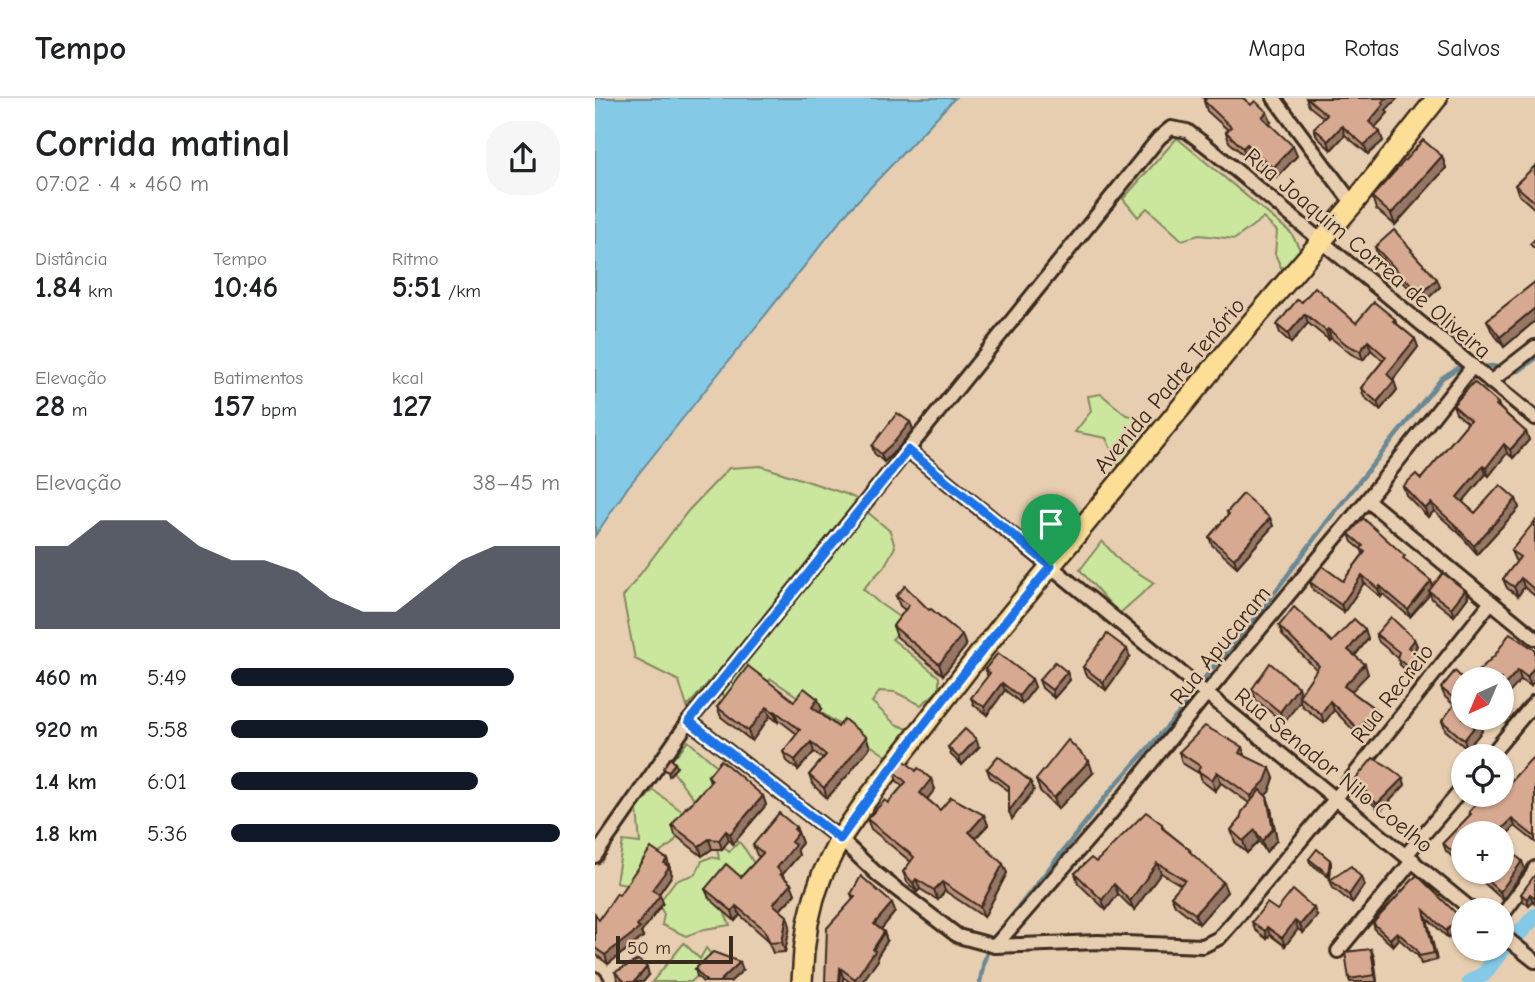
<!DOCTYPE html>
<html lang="pt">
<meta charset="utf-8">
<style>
:root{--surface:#fff;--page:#f6f6f6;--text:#202124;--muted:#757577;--line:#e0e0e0;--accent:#111827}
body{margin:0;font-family:"Comic Neue",sans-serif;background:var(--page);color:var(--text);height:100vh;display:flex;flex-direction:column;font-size:26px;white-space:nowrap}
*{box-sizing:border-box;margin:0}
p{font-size:23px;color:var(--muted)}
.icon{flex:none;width:38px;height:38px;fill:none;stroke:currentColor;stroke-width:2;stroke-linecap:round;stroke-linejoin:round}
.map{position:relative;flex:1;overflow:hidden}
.details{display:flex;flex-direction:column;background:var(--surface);width:595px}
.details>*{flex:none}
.needle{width:46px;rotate:224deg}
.fabs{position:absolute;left:856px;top:569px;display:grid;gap:14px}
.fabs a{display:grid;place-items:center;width:63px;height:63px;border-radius:50%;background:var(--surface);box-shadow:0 2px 5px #0004;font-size:35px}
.scale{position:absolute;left:21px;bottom:18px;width:117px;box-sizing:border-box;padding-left:7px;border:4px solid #3b2a1e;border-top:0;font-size:19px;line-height:24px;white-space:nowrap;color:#3b2a1e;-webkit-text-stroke:5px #e8ceb0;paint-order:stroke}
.pin{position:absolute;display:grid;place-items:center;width:60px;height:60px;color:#fff;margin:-72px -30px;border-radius:50% 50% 50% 0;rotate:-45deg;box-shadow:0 0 7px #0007}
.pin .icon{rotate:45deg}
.round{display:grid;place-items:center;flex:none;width:74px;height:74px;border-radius:28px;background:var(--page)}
.overview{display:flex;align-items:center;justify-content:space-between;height:119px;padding:0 35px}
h1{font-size:38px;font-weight:700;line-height:52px}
.metrics{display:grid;grid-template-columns:repeat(3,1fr);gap:10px;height:119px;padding:7px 35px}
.metrics div{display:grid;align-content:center}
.metrics b{font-size:30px;font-weight:700}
.metrics small{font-size:19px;font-weight:400}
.metrics p{font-size:19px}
.chart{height:196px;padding:14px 35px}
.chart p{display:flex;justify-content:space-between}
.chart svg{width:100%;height:126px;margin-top:7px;fill:var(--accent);opacity:.7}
ul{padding:0 35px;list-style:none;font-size:23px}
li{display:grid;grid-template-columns:112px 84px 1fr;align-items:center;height:52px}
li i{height:18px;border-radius:9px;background:var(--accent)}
header{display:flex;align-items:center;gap:42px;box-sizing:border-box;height:98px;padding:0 35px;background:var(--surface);border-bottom:2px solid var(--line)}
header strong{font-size:33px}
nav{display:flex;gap:38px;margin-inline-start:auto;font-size:24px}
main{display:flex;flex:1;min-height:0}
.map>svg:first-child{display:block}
.green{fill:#cbe79e;stroke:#83885e;stroke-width:2}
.water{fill:#84c9e5;stroke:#678995;stroke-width:2}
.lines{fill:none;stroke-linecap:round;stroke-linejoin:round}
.stream{stroke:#678995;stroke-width:4.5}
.canal{stroke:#84c9e5;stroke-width:16}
.street-casing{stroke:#3b2a1e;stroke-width:18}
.primary-casing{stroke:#3b2a1e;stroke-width:24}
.street{stroke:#e8ceb0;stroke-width:12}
.primary{stroke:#fcde96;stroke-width:19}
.wall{fill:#b9917c;stroke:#3b2a1e;stroke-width:2}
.shaded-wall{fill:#967665;stroke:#3b2a1e;stroke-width:2}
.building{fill:#d7a990;stroke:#3b2a1e;stroke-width:2}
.route-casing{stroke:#fff;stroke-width:14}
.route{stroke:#1a73e8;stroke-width:9}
.labels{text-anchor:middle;stroke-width:5;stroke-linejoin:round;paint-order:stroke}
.street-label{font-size:23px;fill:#3b2a1e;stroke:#e8ceb0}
</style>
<header>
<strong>Tempo</strong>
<nav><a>Mapa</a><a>Rotas</a><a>Salvos</a></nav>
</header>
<main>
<section class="details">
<div class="overview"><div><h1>Corrida matinal</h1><p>07:02 · 4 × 460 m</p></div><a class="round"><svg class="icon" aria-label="share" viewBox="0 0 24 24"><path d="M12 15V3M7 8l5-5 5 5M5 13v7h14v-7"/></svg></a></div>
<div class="metrics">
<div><p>Distância</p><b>1.84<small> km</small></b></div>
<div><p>Tempo</p><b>10:46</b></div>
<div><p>Ritmo</p><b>5:51<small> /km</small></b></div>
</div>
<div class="metrics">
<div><p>Elevação</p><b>28<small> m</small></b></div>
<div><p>Batimentos</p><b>157<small> bpm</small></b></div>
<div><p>kcal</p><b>127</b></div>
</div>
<div class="chart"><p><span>Elevação</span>38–45 m</p>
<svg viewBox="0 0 160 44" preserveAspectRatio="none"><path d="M0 44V15L10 15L20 6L30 6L40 6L50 15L60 20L70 20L80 24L90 33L100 38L110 38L120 29L130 20L140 15L150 15L160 15V44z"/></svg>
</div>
<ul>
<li><b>460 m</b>5:49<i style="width:86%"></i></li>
<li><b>920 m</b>5:58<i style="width:78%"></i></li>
<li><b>1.4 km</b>6:01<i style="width:75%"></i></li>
<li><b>1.8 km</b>5:36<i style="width:100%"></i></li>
</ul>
</section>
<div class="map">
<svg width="940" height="884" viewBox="0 0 940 884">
<rect width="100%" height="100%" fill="#e8ceb0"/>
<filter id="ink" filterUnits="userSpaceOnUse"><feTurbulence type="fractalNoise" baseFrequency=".0143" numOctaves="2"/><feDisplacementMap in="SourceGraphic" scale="14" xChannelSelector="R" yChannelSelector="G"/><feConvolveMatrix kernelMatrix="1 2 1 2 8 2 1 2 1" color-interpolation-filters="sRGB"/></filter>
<g filter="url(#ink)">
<g class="green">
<path d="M582,40L696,135L706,153L689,176L680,156L682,133L668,120L640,141L604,137L587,142L552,110L543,119L528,101Z"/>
<path d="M506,296L531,317L545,319L556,324L555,335L543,361L524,369L511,340L480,334L496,313L493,298Z"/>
<path d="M166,368L251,396L270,405L92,609L84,583L40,561L28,499L93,413L134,370Z"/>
<path d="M270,412L295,433L300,449L289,469L268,491L284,505L314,526L297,541L344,579V592L326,607L300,594L285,593L277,604L300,626L313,631L293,659L176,581L138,606L127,596L133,584L149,566Z"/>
<path d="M507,443L526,464L559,485L524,516L485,472Z"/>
<path d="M93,643L130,675L95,724L77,746L56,761L31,786L21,784L28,743L45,745L42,711L58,692L88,714L96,704L105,709L73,667Z"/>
<path d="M120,738L134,754L144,744C154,754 158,766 166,777L126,807L135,827L110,831L91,838L67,827L69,816L63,806L80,783L101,776L107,763L116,759L124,761Z"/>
<path d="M89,845L105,861L111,850L120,861L96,884H57Z"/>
</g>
<path class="water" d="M0,0H360L254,112L33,389L0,438Z"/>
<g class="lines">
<g class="stream">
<path d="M883,269L897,268L924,273L940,261"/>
<path d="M385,884L389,863L397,841L412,824L516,692L587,612L614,574L669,509L731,425L847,280L864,269H874"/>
</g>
<g class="canal">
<path d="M925,835L940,818"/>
<path d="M875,884L889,876L907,852"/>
</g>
<defs>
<g id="street">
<path d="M679,0L758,106"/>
<path d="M895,284L940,249"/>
<path d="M313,352L877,812"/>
<path d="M772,402L940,540"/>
<path d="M94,623L245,741L283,777L363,838L400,848L503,844L608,848L624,840L639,823L741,700L896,504"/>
<path d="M895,658L940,604"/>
<path d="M811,757L868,690"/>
<path d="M0,758L94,623L564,40L576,30L592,33L613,49L940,320"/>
<path d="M906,819L937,777L940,770"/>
<path d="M906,836L940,863"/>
<path d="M400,848L515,716L612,595L772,402L878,268"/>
<path d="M743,853L818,762"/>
<path d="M0,881L2,884"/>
</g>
<path id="primary" d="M207,884L209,853L213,825L219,800L227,777L245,741L271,703L407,527L639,245L758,106L842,0"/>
</defs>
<use href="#street" class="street-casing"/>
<use href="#primary" class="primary-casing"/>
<use href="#street" class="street"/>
<use href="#primary" class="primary"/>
</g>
<g class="wall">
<path d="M608,0H648L676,24L674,25L702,58L681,80L656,56L652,60L634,44L631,34L633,32L612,13L609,3L610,2Z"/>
<path d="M711,0L791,12L793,15L780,29L788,43L773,56L750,37L736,52L722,39L719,30L729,20L714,8Z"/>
<path d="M847,58L851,70L800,127L781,111L777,99Z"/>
<path d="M940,68V111L924,97L920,87Z"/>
<path d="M780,149L818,155L845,189L828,205L782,156Z"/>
<path d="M940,184V223L909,249L896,232L892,222Z"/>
<path d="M702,202L761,225L800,221L801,225L820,241L823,249L798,282L802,292L785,312L769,299L766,290L788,263L776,252L768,262L756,256L736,240L734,242L713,225L696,245L685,235L682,227Z"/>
<path d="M903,305L905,310L931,334L934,342L918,360L912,355L894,378L891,376L867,404L880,415L921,401L924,410L882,456L864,435L839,413L833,419L811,397L808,388L826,381L873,325L861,315L858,307Z"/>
<path d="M315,324L318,331L303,350L289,364L279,355L277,348Z"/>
<path d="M632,414L675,420L678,428L642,469L617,447L614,439L633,417Z"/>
<path d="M940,424V498L929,489L923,498L912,490L908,481L922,463L920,462L916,453Z"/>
<path d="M754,436L812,463L836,483L838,488L870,492L873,499L859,518L837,501L835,496L815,519L788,496L786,499L769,485L749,514L718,492L715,484L748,483L768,456L767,452L757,444Z"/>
<path d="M301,498L334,512L367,537L371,548L348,577L302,539L298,528L310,512L305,508Z"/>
<path d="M684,528L737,544L770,531L773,541L760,558L773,576L756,593L780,611L783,620L766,640L739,612L729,625L707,608L705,603L689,625L661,602L657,591L705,596L722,572L688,538Z"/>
<path d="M781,536L819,541L822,548L818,554L826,566L818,578L805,567L802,559L784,544Z"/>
<path d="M940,552L936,588L926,582L906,581Z"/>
<path d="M535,559L511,592L490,576L488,569Z"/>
<path d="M390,571L437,581L440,589L427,606L410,592L392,617L379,607L376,600L393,579Z"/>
<path d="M860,573L868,620H884L882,621L887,633L872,651L850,632L847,623L859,607L850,599L846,590Z"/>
<path d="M472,574L475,582L459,600L447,590L444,582Z"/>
<path d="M199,603L227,611L224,614L243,629L271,639L275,649L251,679L232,700L218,687L214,677L228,661L219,654L203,672L192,663L188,654L202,636L184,622L183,624L175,618L157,643L126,619L122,609Z"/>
<path d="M353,649H384L367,667L356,657Z"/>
<path d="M647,649L650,658L679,680L674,694L670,697L672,699L676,711L682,742L671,754L664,743L652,755L640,744L636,732L645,721L654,705L626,685L620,693L607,683L605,676L587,665L584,654Z"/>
<path d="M940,662V744L920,728L906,742V735H868V769L851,753L848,745L875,717L874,714L915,684Z"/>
<path d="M392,671L439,692L417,721L414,693L395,679Z"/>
<path d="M298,673H321L336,681L340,691L332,701L345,712L389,717L393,727L380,740L412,775L389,819L350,793L343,802L325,791L322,794L312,784L308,774L316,764L276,731L272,721L293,705L308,688L302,683Z"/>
<path d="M498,675L463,711L445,693L441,682Z"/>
<path d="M113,678L168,698L171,707L138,746L134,742L127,751H117L107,758L80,737L77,727L115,684Z"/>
<path d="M808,680L810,687L785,713L772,700L770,702L759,693L756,686Z"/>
<path d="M567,726L569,731L595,752L596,755L632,794L604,826L580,807L576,798L586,787L566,775L539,812L523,796L511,812L483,785L480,775Z"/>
<path d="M201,729L207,745L202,751L204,757L187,777L196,786L200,796L185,812L195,828L190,854L178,855L172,841L145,817L140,823L114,800L110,791L146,779L165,759L162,757L158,747Z"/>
<path d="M72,761L77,777L64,796L68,805L46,835L48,839L13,866L0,856V816L4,822Z"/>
<path d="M714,761L735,762L736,765L735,780L715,765Z"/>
<path d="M930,771L908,802L879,776L877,778L873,774H906Z"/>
<path d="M822,777L867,825L853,840L832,820L842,862L826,866L823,858L804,841L798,848L780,832L778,825Z"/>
<path d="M940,779V806L938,804L934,808L928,803L926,796Z"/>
<path d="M735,782L769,787L757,805L738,790Z"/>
<path d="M256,796L297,805L300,814L286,831L289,834L292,843L282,859L283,862L267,884H255L248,879L230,884L258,801Z"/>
<path d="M682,812L722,818L708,835L703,831L690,848L675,837L672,841L660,832L657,824Z"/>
<path d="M776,851L779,859L782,884H755L754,881Z"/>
<path d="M100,871L148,872L135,884H108L102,878Z"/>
<path d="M20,874L54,877L48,884H25L23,882Z"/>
</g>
<g class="shaded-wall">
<path d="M791,0H803L791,12L793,15L777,33L774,24L787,4Z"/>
<path d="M672,14L676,24L670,29L667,19Z"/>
<path d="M747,28L750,37L736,52L733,43Z"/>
<path d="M785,34L788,43L773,56L769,47Z"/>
<path d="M652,46L656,56L652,60L648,50Z"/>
<path d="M698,48L702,58L681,80L678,70Z"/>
<path d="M847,58L851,70L800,127L796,116Z"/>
<path d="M842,181L845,189L828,205L825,197Z"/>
<path d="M940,210V223L909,249L905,239Z"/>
<path d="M710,216L713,225L696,245L693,236Z"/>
<path d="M733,231L736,240L734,242L731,233Z"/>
<path d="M820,241L823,249L795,285L792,276Z"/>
<path d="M773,243L776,252L768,262L765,253Z"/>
<path d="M799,283L802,292L785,312L782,304Z"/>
<path d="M315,324L318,331L303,350L289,364L286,356Z"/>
<path d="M931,334L934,342L918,360L915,352Z"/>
<path d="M909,346L912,355L894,378L891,370Z"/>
<path d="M888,368L891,376L865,407L862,399Z"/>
<path d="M921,401L924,410L882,456L879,448Z"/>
<path d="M836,405L839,413L833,419L830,411Z"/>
<path d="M675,420L678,428L642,469L639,461Z"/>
<path d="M767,477L769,485L749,514L746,507Z"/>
<path d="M926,480L929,489L923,498L919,489Z"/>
<path d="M836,483L839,491L834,493L835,496L815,519L813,512Z"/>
<path d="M785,488L788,496L786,499L783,491Z"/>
<path d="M870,492L873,499L859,518L856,510Z"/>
<path d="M770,531L773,541L756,562L753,552Z"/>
<path d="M367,537L371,548L348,577L344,566Z"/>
<path d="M819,541L822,548L816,557L813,549Z"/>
<path d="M532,551L535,559L511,592L508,584Z"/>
<path d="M823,558L826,566L818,578L815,571Z"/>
<path d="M770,566L773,576L752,598L749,588Z"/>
<path d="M940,568V582L936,588L932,579Z"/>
<path d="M923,572L926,582L906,604V591Z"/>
<path d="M472,574L475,582L459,600L457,592Z"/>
<path d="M437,581L440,589L427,606L424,598Z"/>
<path d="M407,585L410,592L392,617L389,609Z"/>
<path d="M703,589L707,601L704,598L705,603L689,625L685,614Z"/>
<path d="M223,601L227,611L221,619L217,609Z"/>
<path d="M735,603L739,612L729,625L726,616Z"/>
<path d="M172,609L175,618L157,643L153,633Z"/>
<path d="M780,611L783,620L766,640L763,631Z"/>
<path d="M180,613L184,622L183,624L179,614Z"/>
<path d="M884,623L887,633L872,651L869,642Z"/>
<path d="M271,639L275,649L251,679L232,700L229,690Z"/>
<path d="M381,641L384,649L367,667L364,660Z"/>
<path d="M216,644L219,654L203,672L200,662Z"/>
<path d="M494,663L498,675L463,711L459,700Z"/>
<path d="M80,665L82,669L74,678L73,674Z"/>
<path d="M675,670L679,680L674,694L659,709L656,698Z"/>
<path d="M622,674L626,685L620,693L617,682Z"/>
<path d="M808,680L810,687L785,713L782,706Z"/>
<path d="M336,681L340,691L329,705L325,695Z"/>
<path d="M436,684L439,692L417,721L414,713Z"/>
<path d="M770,693L772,700L770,702L767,695Z"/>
<path d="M168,698L171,707L138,746L135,736Z"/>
<path d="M672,699L676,711L682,742L671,754L667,743Z"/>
<path d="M389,717L393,727L377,744L374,734Z"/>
<path d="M917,721L920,728L906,742V735H903Z"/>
<path d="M201,729L207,745L202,751L204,757L187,777L190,784L182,770L196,744L199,731Z"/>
<path d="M660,732L664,743L652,755L648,743Z"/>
<path d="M131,733L134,742L127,751L124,742Z"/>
<path d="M114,741L117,751L107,758L104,748Z"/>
<path d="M72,761L77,777L61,800L57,792L69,765Z"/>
<path d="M735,762L736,765L735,780L733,776Z"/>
<path d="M927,763L930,771L908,802L905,794Z"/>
<path d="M562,765L566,775L539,812L535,803Z"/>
<path d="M408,766L412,775L389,819L385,809Z"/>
<path d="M766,779L769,787L757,805L754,797Z"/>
<path d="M321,781L325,791L322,794L318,785Z"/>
<path d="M347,784L350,793L343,802L339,792Z"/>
<path d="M628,784L632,794L604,826L600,816Z"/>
<path d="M196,786L200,796L181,816L178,806Z"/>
<path d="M519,786L523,796L511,812L507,802Z"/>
<path d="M935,796L938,804L934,808L932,801Z"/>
<path d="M65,797L68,805L46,835L48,839L13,866L10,857L42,828Z"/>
<path d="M297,805L300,814L283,835L279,826Z"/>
<path d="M141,808L145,817L140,823L137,813Z"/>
<path d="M719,810L722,818L708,835L705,827Z"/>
<path d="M192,818L195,828L190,854L187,844Z"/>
<path d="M864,818L867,825L853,840L851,833Z"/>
<path d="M700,823L703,831L690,848L687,840Z"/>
<path d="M672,829L675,837L672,841L670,833Z"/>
<path d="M289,834L292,843L282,859L283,862L267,884H261L260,881Z"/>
<path d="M802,834L804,841L798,848L795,841Z"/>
<path d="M776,851L779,859L782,884L780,877Z"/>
<path d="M145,864L148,872L135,884H124Z"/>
<path d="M52,869L54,877L48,884H39Z"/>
<path d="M245,870L248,879V884H244Z"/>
</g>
<g class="building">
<path d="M612,0H648L656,7L660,3L672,14L667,19L698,48L678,70L652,46L648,50L631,34L636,29L609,3Z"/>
<path d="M712,0H791L787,4L789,6L774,24L785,34L769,47L747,28L733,43L719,30L732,17Z"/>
<path d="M828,42L847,58L796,116L777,99Z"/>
<path d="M940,68V104L920,87Z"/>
<path d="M799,132L817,152L816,153L842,181L825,197L780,149Z"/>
<path d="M940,141V151L935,146Z"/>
<path d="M940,184V210L905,239L892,222Z"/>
<path d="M720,189L761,225L779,204L800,221L798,223L820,241L792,276L799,283L782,304L766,290L791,259L773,243L765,253L752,247L733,231L731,233L710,216L693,236L682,227L702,202L707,204Z"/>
<path d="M879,284L903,305L901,307L931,334L915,352L909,346L891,370L888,368L862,399L880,415L905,387L921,401L879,448L860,427L836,405L830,411L808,388L821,376L826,381L875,322L858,307Z"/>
<path d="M302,315L315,324L300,343L286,356L277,348Z"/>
<path d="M648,396L675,420L639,461L614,439L634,416L632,414Z"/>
<path d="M768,420L810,458L808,460L836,483L813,512L785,488L783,491L767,477L746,507L715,484L727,468L748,483L770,454L766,451L768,448L754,436Z"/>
<path d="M940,423V492L926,480L919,489L908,481L925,459L916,453Z"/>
<path d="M848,475L870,492L856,510L834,493Z"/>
<path d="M310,488L334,512L336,511L367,537L344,566L298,528L314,507L301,498Z"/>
<path d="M699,509L737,544L759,521L770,531L753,552L770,566L749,588L780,611L763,631L735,603L726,616L704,598L724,568L684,528Z"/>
<path d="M796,519L819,541L813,549L823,558L815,571L802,560L804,554L781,536Z"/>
<path d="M915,535L940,552V568L932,579L923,572L906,591V581H875L900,557Z"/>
<path d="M512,536L532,551L508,584L488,569Z"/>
<path d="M403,555L437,581L424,598L407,585L389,609L376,600L395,575L390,571Z"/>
<path d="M460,564L472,574L457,592L444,582Z"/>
<path d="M675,565L703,589L685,614L657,591Z"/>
<path d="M153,568L199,603L209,590L223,601L217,609L243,629L249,621L271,639L248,669L229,690L214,677L231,657L216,644L200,662L188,654L205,632L180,613L179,614L172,609L153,633L122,609Z"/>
<path d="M860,573L868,581V620H881L884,623L869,642L847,623L862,603L846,590Z"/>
<path d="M610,628L647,649L644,655L675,670L670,683L656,698L622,674L617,682L603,673L605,668L584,654Z"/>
<path d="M370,631L381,641L364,660L353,649Z"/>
<path d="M473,642L494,663L459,700L441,682Z"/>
<path d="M403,658L436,684L414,713V688L392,671Z"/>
<path d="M75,660L80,665L73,674L68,670Z"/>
<path d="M778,660L791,667L808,680L782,706L770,693L767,695L756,686Z"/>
<path d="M937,660L940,662V739L917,721L903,735H868V764L848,745L876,716L874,714L890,696H906V679L908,678L915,684Z"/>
<path d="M308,661L321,673L323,670L336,681L325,695L345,712L356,699L389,717L374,734L408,766L385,809L347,784L339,792L321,781L318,785L308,774L319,759L272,721L290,702L293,705L311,684L298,673Z"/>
<path d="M126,662L168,698L135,736L131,733L124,742L114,741L104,748L77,727L91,709L92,710L117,682L113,678Z"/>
<path d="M665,692L672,699L678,731L667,743L660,732L648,743L636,732L645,721L647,714Z"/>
<path d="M551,714L567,726V730L595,752L594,753L628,784L600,816L576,798L590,782L562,765L535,803L519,786L507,802L480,775L496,760L501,764Z"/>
<path d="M184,715L201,729L199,731L203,735L196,744L200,747L182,770L186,774L185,776L196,786L178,806L192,818L187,844L175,845L169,831L141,808L137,813L110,791L131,766L146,779L168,755L158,747Z"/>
<path d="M906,745L927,763L905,794L882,774H906Z"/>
<path d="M56,750L72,761L69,765L74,769L57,792L65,797L42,828L45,830L10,857L0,850V816L4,822L22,795L24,797Z"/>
<path d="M722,751L735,762L733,776L714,761Z"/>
<path d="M756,768L766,779L754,797L735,782Z"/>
<path d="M822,777L864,818L851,833L829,812L839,855L824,858L822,852L802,834L795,841L778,825Z"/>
<path d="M266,778L297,805L279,826L289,834L278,851L280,853L260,881L245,870L244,884H230L232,830L260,799L256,796Z"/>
<path d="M939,778L940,779V798L939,799L935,796L932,801L926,796Z"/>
<path d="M698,792L719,810L705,827L700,823L687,840L672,829L670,833L657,824L672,805L682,812Z"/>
<path d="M776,851L780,877L754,881L750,854Z"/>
<path d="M118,854L145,864L124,884H112L100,871Z"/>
<path d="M43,862L52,869L39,884H30L20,874Z"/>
</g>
</g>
<g class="lines" filter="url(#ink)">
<defs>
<path id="route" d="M313,352L456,468C383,556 311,647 245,741L94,623Z"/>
</defs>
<use href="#route" class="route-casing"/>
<use href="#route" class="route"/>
</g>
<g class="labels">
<g class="street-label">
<text transform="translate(773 155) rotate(40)" y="8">Rua Joaquim Correa de Oliveira</text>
<text transform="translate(574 287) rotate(-50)" y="8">Avenida Padre Tenório</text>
<text transform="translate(625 547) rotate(-51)" y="8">Rua Apucaram</text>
<text transform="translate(797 595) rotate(-52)" y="8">Rua Recreio</text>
<text transform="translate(739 672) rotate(39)" y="8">Rua Senador Nilo Coelho</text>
</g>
</g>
</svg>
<div class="fabs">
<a><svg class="needle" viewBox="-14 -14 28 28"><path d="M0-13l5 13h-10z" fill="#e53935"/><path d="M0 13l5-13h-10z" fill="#757577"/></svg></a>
<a><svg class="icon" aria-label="locate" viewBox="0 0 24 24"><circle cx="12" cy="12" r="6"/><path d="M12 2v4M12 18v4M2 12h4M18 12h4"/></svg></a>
<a>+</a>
<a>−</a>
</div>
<div class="scale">50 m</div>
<div class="pin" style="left:456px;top:468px;background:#1e9e55"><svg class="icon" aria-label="arrive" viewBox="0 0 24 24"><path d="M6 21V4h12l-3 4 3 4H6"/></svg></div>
</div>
</main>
